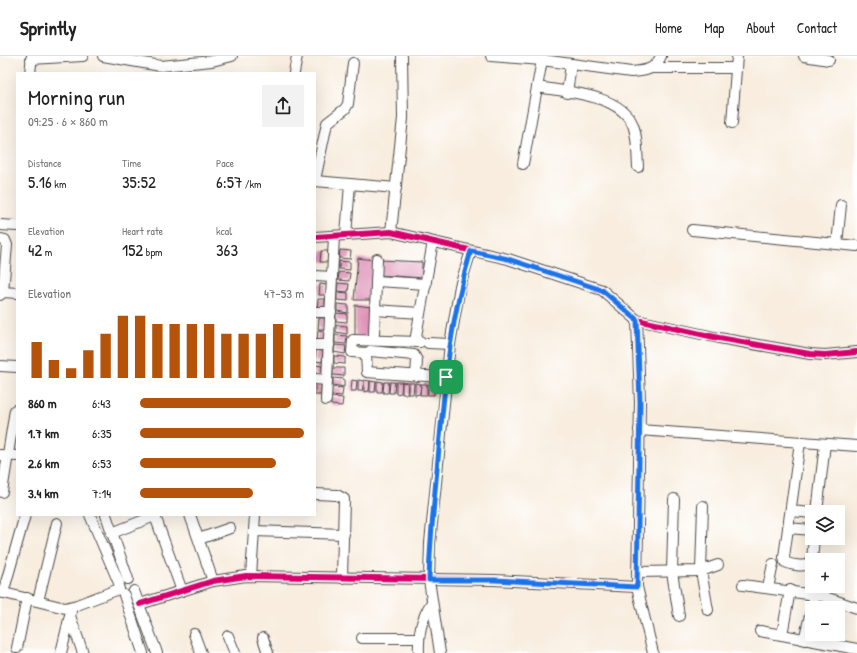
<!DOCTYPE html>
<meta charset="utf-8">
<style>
:root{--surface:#fff;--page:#f2f2f2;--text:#222;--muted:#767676;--line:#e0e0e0;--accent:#b45309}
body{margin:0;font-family:"Patrick Hand",sans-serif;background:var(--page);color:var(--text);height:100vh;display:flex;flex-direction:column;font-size:15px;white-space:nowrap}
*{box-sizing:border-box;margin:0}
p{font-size:13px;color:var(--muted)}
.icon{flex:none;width:22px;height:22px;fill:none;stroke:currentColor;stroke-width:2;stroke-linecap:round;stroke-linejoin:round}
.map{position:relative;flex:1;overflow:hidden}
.drawer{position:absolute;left:16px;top:16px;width:300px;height:444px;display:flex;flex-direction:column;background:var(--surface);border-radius:0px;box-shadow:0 4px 16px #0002}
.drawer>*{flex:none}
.fabs{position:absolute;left:805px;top:449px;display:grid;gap:8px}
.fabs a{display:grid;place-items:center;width:40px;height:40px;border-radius:0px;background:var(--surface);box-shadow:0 4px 16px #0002;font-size:20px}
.pin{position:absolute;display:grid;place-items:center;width:34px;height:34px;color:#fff;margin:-17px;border-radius:8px;box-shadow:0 2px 6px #0006}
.round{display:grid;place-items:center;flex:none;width:42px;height:42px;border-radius:0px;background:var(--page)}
.head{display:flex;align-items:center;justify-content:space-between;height:68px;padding:0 12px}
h1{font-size:22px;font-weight:600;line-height:30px}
.stats{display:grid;grid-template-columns:repeat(3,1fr);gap:6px;height:68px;padding:4px 12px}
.stats div{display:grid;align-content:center}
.stats b{font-size:17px;font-weight:600}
.stats small{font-size:11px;font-weight:400}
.stats p{font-size:11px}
.chart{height:112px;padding:8px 12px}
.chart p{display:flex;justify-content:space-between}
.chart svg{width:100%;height:72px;margin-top:4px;stroke:var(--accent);stroke-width:6}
ul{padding:0 12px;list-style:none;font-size:13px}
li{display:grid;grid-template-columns:64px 48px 1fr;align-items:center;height:30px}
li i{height:10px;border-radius:5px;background:var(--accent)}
header{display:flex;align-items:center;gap:24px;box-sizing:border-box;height:56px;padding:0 20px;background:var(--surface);border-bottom:1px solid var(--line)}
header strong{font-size:19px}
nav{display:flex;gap:22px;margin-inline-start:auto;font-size:14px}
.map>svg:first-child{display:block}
.building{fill:#de93b7}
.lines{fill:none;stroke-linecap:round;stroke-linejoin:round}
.minor-casing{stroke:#4a4846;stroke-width:12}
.minor{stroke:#fff;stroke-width:10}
.cycleway-casing{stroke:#fff;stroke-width:8}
.cycleway{stroke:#d6006c;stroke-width:6}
.route-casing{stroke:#fff;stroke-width:8}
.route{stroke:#1a73e8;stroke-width:5}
</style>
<header>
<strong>Sprintly</strong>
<nav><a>Home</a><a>Map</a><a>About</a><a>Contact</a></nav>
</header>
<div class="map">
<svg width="857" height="597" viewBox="0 0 857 597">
<rect width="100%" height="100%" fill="#fff"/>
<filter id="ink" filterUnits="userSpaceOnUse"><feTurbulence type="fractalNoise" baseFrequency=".025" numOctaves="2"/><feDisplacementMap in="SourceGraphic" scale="8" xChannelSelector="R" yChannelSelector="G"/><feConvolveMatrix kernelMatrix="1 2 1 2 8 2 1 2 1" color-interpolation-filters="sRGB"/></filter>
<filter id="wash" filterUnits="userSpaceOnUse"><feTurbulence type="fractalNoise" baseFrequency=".012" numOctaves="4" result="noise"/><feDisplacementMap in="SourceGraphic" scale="16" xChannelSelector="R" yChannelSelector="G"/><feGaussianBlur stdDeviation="0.9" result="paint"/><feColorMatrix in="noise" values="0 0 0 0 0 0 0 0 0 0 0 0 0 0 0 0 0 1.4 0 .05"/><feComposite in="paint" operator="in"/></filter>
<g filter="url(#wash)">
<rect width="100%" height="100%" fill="#f8edde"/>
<g id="blocks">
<g class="building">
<path d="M340,194L351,195L350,203L339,202Z"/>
<path d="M321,195H328V206H320Z"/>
<path d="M358,202L374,204L373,244H354Z"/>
<path d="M380,204L422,206V222L380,219Z"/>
<path d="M339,205L350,206V214L339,213Z"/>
<path d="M339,216L350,217L349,225L338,224Z"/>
<path d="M338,227L349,228L348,236L337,235Z"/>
<path d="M320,228L327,229L326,239H319Z"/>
<path d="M337,236L348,237V245L337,244Z"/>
<path d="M318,243H325V254H317Z"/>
<path d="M337,248L348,249V257L337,255Z"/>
<path d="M355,249L371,251V282L355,280Z"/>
<path d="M336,257L347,258V266L336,265Z"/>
<path d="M319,262H326L325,273H318Z"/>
<path d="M336,269L347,270V278L336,276Z"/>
<path d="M318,274L325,275V286L317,285Z"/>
<path d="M335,279L347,280L346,288L335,287Z"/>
<path d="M335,289L346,290L345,298L334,296Z"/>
<path d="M316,294L323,295L322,306L315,305Z"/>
<path d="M334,300L345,301V308L334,307Z"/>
<path d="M315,309L322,310V320H315Z"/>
<path d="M333,312H344V320L333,319Z"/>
<path d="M333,322L344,323V331L333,329Z"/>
<path d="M352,324L357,325L356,335H351Z"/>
<path d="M358,324L364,325L362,335H358Z"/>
<path d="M364,324L370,325L369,335L364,336Z"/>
<path d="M370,325L376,326L375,336H370Z"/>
<path d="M377,325L383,326L382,336H377Z"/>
<path d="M384,326H389L388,337H383Z"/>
<path d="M390,326H395L394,337H389Z"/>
<path d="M396,326H402L401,337L396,338Z"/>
<path d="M402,326L408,327L407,338H402Z"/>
<path d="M408,327H414L413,338H408Z"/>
<path d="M415,327L421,328L420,338L415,339Z"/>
<rect x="315" y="328" width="6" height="11"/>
<path d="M421,328H427V339H420Z"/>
<path d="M428,328L435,329L434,339H428Z"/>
<path d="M332,331L343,332L342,340L331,339Z"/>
<path d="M331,341L343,342L342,350L331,349Z"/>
</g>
</g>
</g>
<g filter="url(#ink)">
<use href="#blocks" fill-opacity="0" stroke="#4a4846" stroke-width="1"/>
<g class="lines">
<defs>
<g id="minor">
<path d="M103,0L161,10L212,5L232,0"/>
<path d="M491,0L542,4L631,16C645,15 655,14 661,0"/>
<path d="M804,0L829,4"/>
<path d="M31,3L83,0"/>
<path d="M652,12H736"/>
<path d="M30,17L32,0"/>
<path d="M294,17L297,0"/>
<path d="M537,31C566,36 620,38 633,69C638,82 637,98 638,111"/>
<path d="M567,37L571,8"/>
<path d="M732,67L737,0"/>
<path d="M523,108L542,4"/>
<path d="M315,124L327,67L345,53L348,48L353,7"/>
<path d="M315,125L396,132"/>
<path d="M0,169L17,170"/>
<path d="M692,174L857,190"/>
<path d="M391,176L403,62L402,0"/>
<path d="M346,179L350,128"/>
<path d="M315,181L391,176L508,203L602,234L637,264L719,282L810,298L825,299L857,296"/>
<path d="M0,183L5,184L7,189L3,236L0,239"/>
<path d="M837,188L841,149"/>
<path d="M315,220L332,221"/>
<path d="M376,225L426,228"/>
<path d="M3,236L17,237"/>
<path d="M375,254L420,257"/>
<path d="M315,256H331"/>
<path d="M374,278L377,203"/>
<path d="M416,280L433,186"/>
<path d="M428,287L450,288"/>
<path d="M315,289H329"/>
<path d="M367,297L352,296L353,284L420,286"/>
<path d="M0,310L17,311"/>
<path d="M416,320L417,304L414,299L370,295L366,298L367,316C393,318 420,320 446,321"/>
<path d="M315,323L327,324"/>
<path d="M326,344L334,180"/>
<path d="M639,374L857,390"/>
<path d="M800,386L784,501L785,506C791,509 803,511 810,508L812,505"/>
<path d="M0,399L17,400"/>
<path d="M2,436L15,354"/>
<path d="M315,438L337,439L344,443L342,522"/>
<path d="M674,443L672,516L679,560"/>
<path d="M703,450L701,515L708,554"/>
<path d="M791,455L812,457"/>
<path d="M817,456L825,388"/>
<path d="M90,459L119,527"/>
<path d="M106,459L128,523"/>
<path d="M190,459L213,525"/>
<path d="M155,460L182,535"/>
<path d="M788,472L812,474"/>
<path d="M254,475L344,478"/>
<path d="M112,477L157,459"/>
<path d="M199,483L230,472"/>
<path d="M812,504L814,482"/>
<path d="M637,516L701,515L718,509"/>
<path d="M251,520L255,459"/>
<path d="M743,529L822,540L857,552"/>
<path d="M637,531L653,597"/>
<path d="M768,532L773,508"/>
<path d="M790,534L782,579L857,593"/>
<path d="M134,535L157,597"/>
<path d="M0,536L65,552L77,549L119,533"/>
<path d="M3,537L25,459"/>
<path d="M124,539L143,597"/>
<path d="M822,540L825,530"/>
<path d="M38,545L57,467"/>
<path d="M140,548L213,525L246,520L494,524L637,531L640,346L637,264"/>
<path d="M70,560L83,597"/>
<path d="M760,575L782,579"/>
<path d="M194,578L201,597"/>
<path d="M228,580L235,597"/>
<path d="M263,582L268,597"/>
<path d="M362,582H418"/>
<path d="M804,584L815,539"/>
<path d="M17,592L27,542"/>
<path d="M61,597L72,551"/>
<path d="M419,597C418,578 421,563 432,546"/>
<path d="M440,597L429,524L430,487L450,288L460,230L471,195"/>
</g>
</defs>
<use href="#minor" class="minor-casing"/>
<use href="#minor" class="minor"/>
<defs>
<g id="cycleway">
<path d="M315,181L391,176L508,203L602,234L637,264L719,282L810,298L825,299L857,296"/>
<path d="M140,548L213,525L246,520L494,524L637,531L640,346L637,264"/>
</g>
</defs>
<use href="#cycleway" class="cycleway-casing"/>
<use href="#cycleway" class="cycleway"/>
</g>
</g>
<g class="lines" filter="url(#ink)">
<defs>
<path id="route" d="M471,195L508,203L602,234L637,264L640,346L637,531L494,524H429C430,480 435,436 439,392C445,325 451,259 471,195Z"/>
</defs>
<use href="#route" class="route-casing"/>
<use href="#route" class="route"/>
</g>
</svg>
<div class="fabs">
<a><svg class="icon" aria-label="layers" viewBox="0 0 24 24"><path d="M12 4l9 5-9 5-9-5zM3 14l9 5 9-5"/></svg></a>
<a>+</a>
<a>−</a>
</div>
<div class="pin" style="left:446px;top:321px;background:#1e9e55"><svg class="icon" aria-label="arrive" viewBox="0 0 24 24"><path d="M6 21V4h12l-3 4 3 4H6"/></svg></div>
<section class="drawer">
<div class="head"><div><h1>Morning run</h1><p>09:25 · 6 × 860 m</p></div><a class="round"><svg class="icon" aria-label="share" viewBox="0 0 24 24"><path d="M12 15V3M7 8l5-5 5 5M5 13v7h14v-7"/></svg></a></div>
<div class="stats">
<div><p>Distance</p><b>5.16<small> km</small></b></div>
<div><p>Time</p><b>35:52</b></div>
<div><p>Pace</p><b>6:57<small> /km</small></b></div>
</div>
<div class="stats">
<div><p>Elevation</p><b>42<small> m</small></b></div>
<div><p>Heart rate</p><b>152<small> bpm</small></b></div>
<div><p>kcal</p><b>363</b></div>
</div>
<div class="chart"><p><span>Elevation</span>47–53 m</p>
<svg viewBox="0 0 160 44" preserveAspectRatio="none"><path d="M5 44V22M15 44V33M25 44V38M35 44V27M45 44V17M55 44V6M65 44V6M75 44V11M85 44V11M95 44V11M105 44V11M115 44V17M125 44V17M135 44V17M145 44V11M155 44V17"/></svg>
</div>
<ul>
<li><b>860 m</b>6:43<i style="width:92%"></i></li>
<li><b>1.7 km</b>6:35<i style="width:100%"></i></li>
<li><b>2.6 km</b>6:53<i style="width:83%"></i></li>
<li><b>3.4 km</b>7:14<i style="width:69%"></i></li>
</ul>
</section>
</div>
